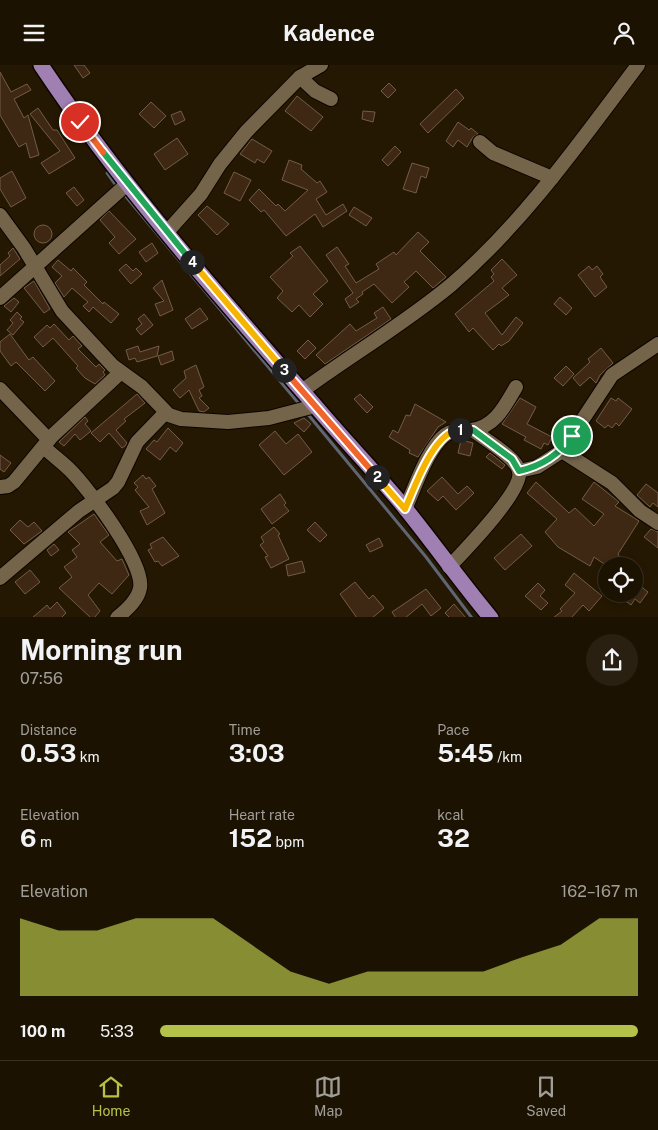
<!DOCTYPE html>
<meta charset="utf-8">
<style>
:root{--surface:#1c1202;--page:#292011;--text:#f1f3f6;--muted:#a09e99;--line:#3a3224;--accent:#b5c249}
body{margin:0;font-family:"Public Sans",sans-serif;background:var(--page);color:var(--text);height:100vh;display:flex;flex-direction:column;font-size:19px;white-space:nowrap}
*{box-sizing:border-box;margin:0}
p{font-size:16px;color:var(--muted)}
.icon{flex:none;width:28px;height:28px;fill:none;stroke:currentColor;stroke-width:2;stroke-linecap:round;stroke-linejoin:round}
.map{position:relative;height:552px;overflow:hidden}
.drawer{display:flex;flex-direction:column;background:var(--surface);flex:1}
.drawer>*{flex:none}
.buttons{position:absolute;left:598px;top:492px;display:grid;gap:10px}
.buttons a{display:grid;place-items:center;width:45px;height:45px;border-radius:50%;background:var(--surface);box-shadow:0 2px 8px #0003,0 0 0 1px var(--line);font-size:25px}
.pin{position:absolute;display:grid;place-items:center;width:42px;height:42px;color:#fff;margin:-21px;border:2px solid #fff;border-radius:50%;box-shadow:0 1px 5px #0007}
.km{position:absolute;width:25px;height:25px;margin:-12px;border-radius:50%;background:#222;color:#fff;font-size:14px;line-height:25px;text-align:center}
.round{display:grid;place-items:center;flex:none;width:52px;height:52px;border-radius:26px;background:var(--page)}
.overview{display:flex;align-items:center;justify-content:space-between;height:85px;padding:0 20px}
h1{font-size:28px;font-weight:700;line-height:38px}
.metrics{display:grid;grid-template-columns:repeat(3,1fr);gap:8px;height:85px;padding:5px 20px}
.metrics div{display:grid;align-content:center}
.metrics b{font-size:25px;font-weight:700}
.metrics small{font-size:14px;font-weight:400}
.metrics p{font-size:14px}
.chart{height:140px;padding:10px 20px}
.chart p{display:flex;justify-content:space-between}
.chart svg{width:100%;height:90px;margin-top:5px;fill:var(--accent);opacity:.7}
ul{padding:0 20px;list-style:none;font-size:16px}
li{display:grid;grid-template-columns:80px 60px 1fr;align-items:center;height:38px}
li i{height:12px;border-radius:6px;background:var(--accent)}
header{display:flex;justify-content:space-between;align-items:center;height:65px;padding:0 20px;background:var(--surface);font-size:22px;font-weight:700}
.tabs{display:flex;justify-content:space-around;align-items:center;height:70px;border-top:1px solid var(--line);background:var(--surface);font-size:14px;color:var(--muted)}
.tabs a{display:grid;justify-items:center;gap:2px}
.tabs .current{color:var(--accent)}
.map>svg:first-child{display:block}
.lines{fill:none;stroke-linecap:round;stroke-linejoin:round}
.stream{stroke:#5d6672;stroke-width:3}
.building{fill:#3e2813;stroke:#735c48}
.minor-casing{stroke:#0d0400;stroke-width:16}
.major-casing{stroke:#0d0400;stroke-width:18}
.minor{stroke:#73644a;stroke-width:14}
.major{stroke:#a080b3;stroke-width:15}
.split-1-casing{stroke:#fff;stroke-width:10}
.split-2-casing{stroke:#fff;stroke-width:10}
.split-3-casing{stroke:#fff;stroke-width:10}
.split-4-casing{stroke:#fff;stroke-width:10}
.split-5-casing{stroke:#fff;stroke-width:10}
.split-6-casing{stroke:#fff;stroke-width:10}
.split-1{stroke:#22a559;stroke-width:6}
.split-2{stroke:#f5b400;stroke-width:6}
.split-3{stroke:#f0652b;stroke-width:6}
.split-4{stroke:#f5b400;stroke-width:6}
.split-5{stroke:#22a559;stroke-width:6}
.split-6{stroke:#f0652b;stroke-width:6}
</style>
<header><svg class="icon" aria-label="menu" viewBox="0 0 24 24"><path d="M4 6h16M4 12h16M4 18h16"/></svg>Kadence<svg class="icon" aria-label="person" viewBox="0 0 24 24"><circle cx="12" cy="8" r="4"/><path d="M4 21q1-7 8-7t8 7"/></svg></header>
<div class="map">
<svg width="658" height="553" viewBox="0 0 658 553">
<rect width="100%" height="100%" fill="#251802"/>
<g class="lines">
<g class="stream">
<path d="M107,108L117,122"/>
<path d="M123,128L300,340"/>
<path d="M306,347L426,492L472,553"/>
</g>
</g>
<g class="building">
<path d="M74,0H84L90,8L83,13Z"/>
<path d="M0,7L11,27L27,19L31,25L14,34L24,53L28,50L39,90L30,93L26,78L19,82L0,50Z"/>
<path d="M389,18L396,25L388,33L381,26Z"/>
<path d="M456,24L464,33L428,68L420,59Z"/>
<path d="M297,31L323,52L311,66L285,46Z"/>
<path d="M151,37L166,51L154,63L139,49Z"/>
<path d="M38,43L53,65H57L75,93L49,109L41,98L60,86L30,49Z"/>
<path d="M181,46L185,55L175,60L171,50Z"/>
<path d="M363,46L375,47L373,57L362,54Z"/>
<path d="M458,57L469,65L471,63L478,69L473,72L467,82L458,75L453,82L446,76Z"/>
<path d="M177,73L188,89L165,105L154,89Z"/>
<path d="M252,74L272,86L264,98L257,94L255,98L240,89Z"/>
<path d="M395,81L401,87L388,101L382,95Z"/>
<path d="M289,95L302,100L301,104L317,118L320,116L327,127L316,134L326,150L343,139L347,146L323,162L315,149L286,171L264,145L261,147L249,135L259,124L276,141L278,139L285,146L308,125L282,115Z"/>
<path d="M412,98L429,103L426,113L421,111L416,128L403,124Z"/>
<path d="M12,106L26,133L11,142L0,124V113Z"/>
<path d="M234,107L251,115L240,136L224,128Z"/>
<path d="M74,122L84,135L77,141L66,128Z"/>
<path d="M207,141L229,159L217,170L198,150Z"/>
<path d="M354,142L372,153L366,161L349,150Z"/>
<path d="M109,146L136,174L119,189L109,178L115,172L100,155Z"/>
<circle cx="43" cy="169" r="9"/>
<path d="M418,167L429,177L420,186L446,212L433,223L416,206L404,217L409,222L392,238L374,219L362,227L363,229L356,234L359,237L350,243L345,234L353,228L326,190L337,182L349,199L345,201L356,218L379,204L376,199L394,187L396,190Z"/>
<path d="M152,178L158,188L146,197L139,187Z"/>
<path d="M300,181L328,216L313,229L323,239L310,252L299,240L292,247L277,233L283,226L270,212L293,191L290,188Z"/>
<path d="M13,183L20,194L0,211V200L10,191L8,188Z"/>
<path d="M502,194L517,210L502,223L509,230L485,248L502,270L516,252L523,258L509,276L501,281L499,279L493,285L473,263L469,267L455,249L494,216L491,212L494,209L491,205Z"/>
<path d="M58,195L71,206L73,203L87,217L84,220L103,239L104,237L119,249L111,258L93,242L89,247L83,241L88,237L72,223L64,232L55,218L62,211L52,202Z"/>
<path d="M126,199L133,206L136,203L142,209L131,219L119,205Z"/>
<path d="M589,201L592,205L597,201L603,209L600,212L607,222L595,232L578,210Z"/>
<path d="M162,215L173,245L160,251L155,239L164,236L153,223Z"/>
<path d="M34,216L50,244L44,248L24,223Z"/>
<path d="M560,232L572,243L566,250L554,239Z"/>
<path d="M14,233L19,237L11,247L4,241Z"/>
<path d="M383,242L391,254L325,299L316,290L350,259L356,266L377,253L374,248Z"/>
<path d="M200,243L208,254L192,264L185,254Z"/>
<path d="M17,247L22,252L20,254L24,257L13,270L7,265L13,258L10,255Z"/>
<path d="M144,249L153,260L141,270L136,264L142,259L138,254Z"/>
<path d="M54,259L69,275L73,271L82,281L78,284L96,302L99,299L105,305L103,307L105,310L95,319L85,313L76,303L78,301L53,273L43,282L34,272L47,260L50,263Z"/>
<path d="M10,269L29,295L33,292L55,316L45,326L16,297L11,301L0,286V277Z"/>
<path d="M308,275L316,283L305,294L297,286Z"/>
<path d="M138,281L140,287L159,281L157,291L137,297L135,293L129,295L126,285Z"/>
<path d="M601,283L613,298L600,310L596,318L590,312L580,321L573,313L590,297L588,294Z"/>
<path d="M172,286L174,295L161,300L158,291Z"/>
<path d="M196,300L204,322L199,325L202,331L199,333L209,343L204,347L199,346L189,325L180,333L173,325L186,313L184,306Z"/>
<path d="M566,301L574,309L563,321L554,313Z"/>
<path d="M137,329L145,338L124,354L126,356L116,365L127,378L125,381L122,383L109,368L100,377L91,368Z"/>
<path d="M360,329L373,342L367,348L354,334Z"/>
<path d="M520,333L536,342L527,359L552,372L548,380L544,378L541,384L524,375L526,372L502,359Z"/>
<path d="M611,333L616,336L618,333L632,344L619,361L616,358L612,363L608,360L605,363L596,356Z"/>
<path d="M415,339L446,357L438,362L418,392L409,388L410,385L389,372L393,365L398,368L406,350L410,351Z"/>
<path d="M85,352L88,356L85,359L91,366L80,375L75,369L64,381L59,377Z"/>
<path d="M304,353L311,359L304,367L294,358Z"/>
<path d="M168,363L183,378L176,387L170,382L160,395L146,384L154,375L157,377Z"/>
<path d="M275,366L286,379L298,369L312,387L284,410L259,380Z"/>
<path d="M461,375L473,378L470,391L458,388Z"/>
<path d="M490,388L505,400L502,404L486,392Z"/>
<path d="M0,390L11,398L4,407L0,404Z"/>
<path d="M143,410L146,414L149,412L156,421L152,424L165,448L147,460L140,446L149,442L135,425L138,422L134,418Z"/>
<path d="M442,412L458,429L467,421L474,428L456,445L443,431L438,436L427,426Z"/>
<path d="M536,417L569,448L575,443L594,461L604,449L582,434L594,417L619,437L615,441L639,456L618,489L619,491L613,501H607L594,492L590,501L558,482L545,467L557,454L527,428Z"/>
<path d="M646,419L658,428V442L653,438L650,442L637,430Z"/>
<path d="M280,429L286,438L284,440L289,446L272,459L261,444Z"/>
<path d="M94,449L109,470L100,477L117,496L122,494L129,510L112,529L99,518L88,530L100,546L94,553H91L59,523L72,512L64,502L77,492L72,485L80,479L68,467Z"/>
<path d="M20,455L28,462L34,457L42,466L24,479L10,465Z"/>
<path d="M315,457L327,470L320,477L307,465Z"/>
<path d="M274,462L280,469L278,470L289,494L271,503L265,492L268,491L260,480L264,477L261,472Z"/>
<path d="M651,464L658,467V483L644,472Z"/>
<path d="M521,469L532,481L505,505L494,493Z"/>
<path d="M163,472L179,491L162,501L158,496L155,497L148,485L152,483L150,479Z"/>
<path d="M379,473L383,481L370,487L366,480Z"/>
<path d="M54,479L59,485L51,491L47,485Z"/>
<path d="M302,496L305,507L288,511L286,500Z"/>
<path d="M30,505L40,517L25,529L15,517Z"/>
<path d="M574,508L602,531L589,546L583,540L571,553H553L562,546L560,544L575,528L565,520Z"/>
<path d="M634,516L648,527L640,538L635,534L631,540L616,529H634Z"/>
<path d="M355,517L369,534L373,530L384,543L372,553H357L340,529Z"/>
<path d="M538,518L545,525L540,531L548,538L541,545L525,531Z"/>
<path d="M426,524L441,543L431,551L422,539L405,553H396L392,547Z"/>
<path d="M57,537L66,548L61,553H32L47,540L50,544Z"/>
<path d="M454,539L466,553H450L445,548Z"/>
</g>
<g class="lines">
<defs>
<g id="minor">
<path d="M300,12L315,26L331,34"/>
<path d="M480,77L493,88L552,113"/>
<path d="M0,150L24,183L62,246L113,301L142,322L169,350L181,354L228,357L269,353L315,341"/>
<path d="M167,167L201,129L220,99L246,67L300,12L321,0"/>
<path d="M0,233L127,119"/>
<path d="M0,324L49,375"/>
<path d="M302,326C351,290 404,259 451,220C524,157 580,77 638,0"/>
<path d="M44,382C52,390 62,397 70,405C88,423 145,498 140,523C138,535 126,545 117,553"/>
<path d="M562,386L612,310L658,279"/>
<path d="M519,406L537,402L562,386L612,418L640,446L658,458"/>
<path d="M0,422L8,421L14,417L51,372L120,308"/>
<path d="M405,444C415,423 427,384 445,370C453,364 462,366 471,365C495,362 505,341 516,322"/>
<path d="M449,502C463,487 524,425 519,406C516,392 484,374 473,365"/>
<path d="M0,513L79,446L113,423L118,417L137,377L165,348"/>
</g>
<path id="major" d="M41,0C122,122 221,233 318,344C346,377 377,409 405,443C434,479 461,517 491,553"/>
</defs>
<use href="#minor" class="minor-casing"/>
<use href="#major" class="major-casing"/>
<use href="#minor" class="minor"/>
<use href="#major" class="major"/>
</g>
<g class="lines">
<defs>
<path id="split-1" d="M460,365H473L512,394L519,406C542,401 559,390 572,371"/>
<path id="split-2" d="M377,412L405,444C414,424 434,365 460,365"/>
<path id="split-3" d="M284,305L377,412"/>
<path id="split-4" d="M192,197L284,305"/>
<path id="split-5" d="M103,87L192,197"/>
<path id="split-6" d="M80,57L103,87"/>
</defs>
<use href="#split-1" class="split-1-casing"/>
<use href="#split-2" class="split-2-casing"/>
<use href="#split-3" class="split-3-casing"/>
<use href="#split-4" class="split-4-casing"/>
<use href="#split-5" class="split-5-casing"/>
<use href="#split-6" class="split-6-casing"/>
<use href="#split-1" class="split-1"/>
<use href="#split-2" class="split-2"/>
<use href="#split-3" class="split-3"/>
<use href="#split-4" class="split-4"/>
<use href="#split-5" class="split-5"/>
<use href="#split-6" class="split-6"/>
</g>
</svg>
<div class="buttons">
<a><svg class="icon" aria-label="locate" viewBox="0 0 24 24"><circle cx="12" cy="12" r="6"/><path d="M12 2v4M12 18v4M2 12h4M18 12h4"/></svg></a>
</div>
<div class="pin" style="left:572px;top:371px;background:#1e9e55"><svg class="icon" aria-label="arrive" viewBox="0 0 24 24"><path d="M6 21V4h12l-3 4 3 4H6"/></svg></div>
<div class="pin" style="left:80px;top:57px;background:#d93025"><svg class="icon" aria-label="check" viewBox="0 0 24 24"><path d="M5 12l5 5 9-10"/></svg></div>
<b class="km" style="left:460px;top:365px">1</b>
<b class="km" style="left:377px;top:412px">2</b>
<b class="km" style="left:284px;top:305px">3</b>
<b class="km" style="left:192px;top:197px">4</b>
</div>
<section class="drawer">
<div class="overview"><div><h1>Morning run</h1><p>07:56</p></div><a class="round"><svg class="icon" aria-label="share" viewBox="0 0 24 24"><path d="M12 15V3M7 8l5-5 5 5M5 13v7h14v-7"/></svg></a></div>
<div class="metrics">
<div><p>Distance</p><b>0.53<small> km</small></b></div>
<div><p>Time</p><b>3:03</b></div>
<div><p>Pace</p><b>5:45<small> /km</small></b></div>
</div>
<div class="metrics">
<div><p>Elevation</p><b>6<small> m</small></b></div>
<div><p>Heart rate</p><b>152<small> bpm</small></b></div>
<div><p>kcal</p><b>32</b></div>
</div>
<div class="chart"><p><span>Elevation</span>162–167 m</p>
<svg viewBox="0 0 160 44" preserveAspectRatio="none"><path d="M0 44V6L10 12L20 12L30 6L40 6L50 6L60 19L70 32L80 38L90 32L100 32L110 32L120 32L130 25L140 19L150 6L160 6V44z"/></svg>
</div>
<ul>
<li><b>100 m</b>5:33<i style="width:100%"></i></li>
</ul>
</section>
<nav class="tabs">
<a class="current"><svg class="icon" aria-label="home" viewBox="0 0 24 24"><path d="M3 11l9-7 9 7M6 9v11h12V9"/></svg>Home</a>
<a><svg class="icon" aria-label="map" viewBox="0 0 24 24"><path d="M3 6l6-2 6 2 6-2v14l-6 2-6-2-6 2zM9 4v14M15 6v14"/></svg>Map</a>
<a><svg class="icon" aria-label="saved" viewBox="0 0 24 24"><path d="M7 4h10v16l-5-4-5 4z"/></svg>Saved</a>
</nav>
